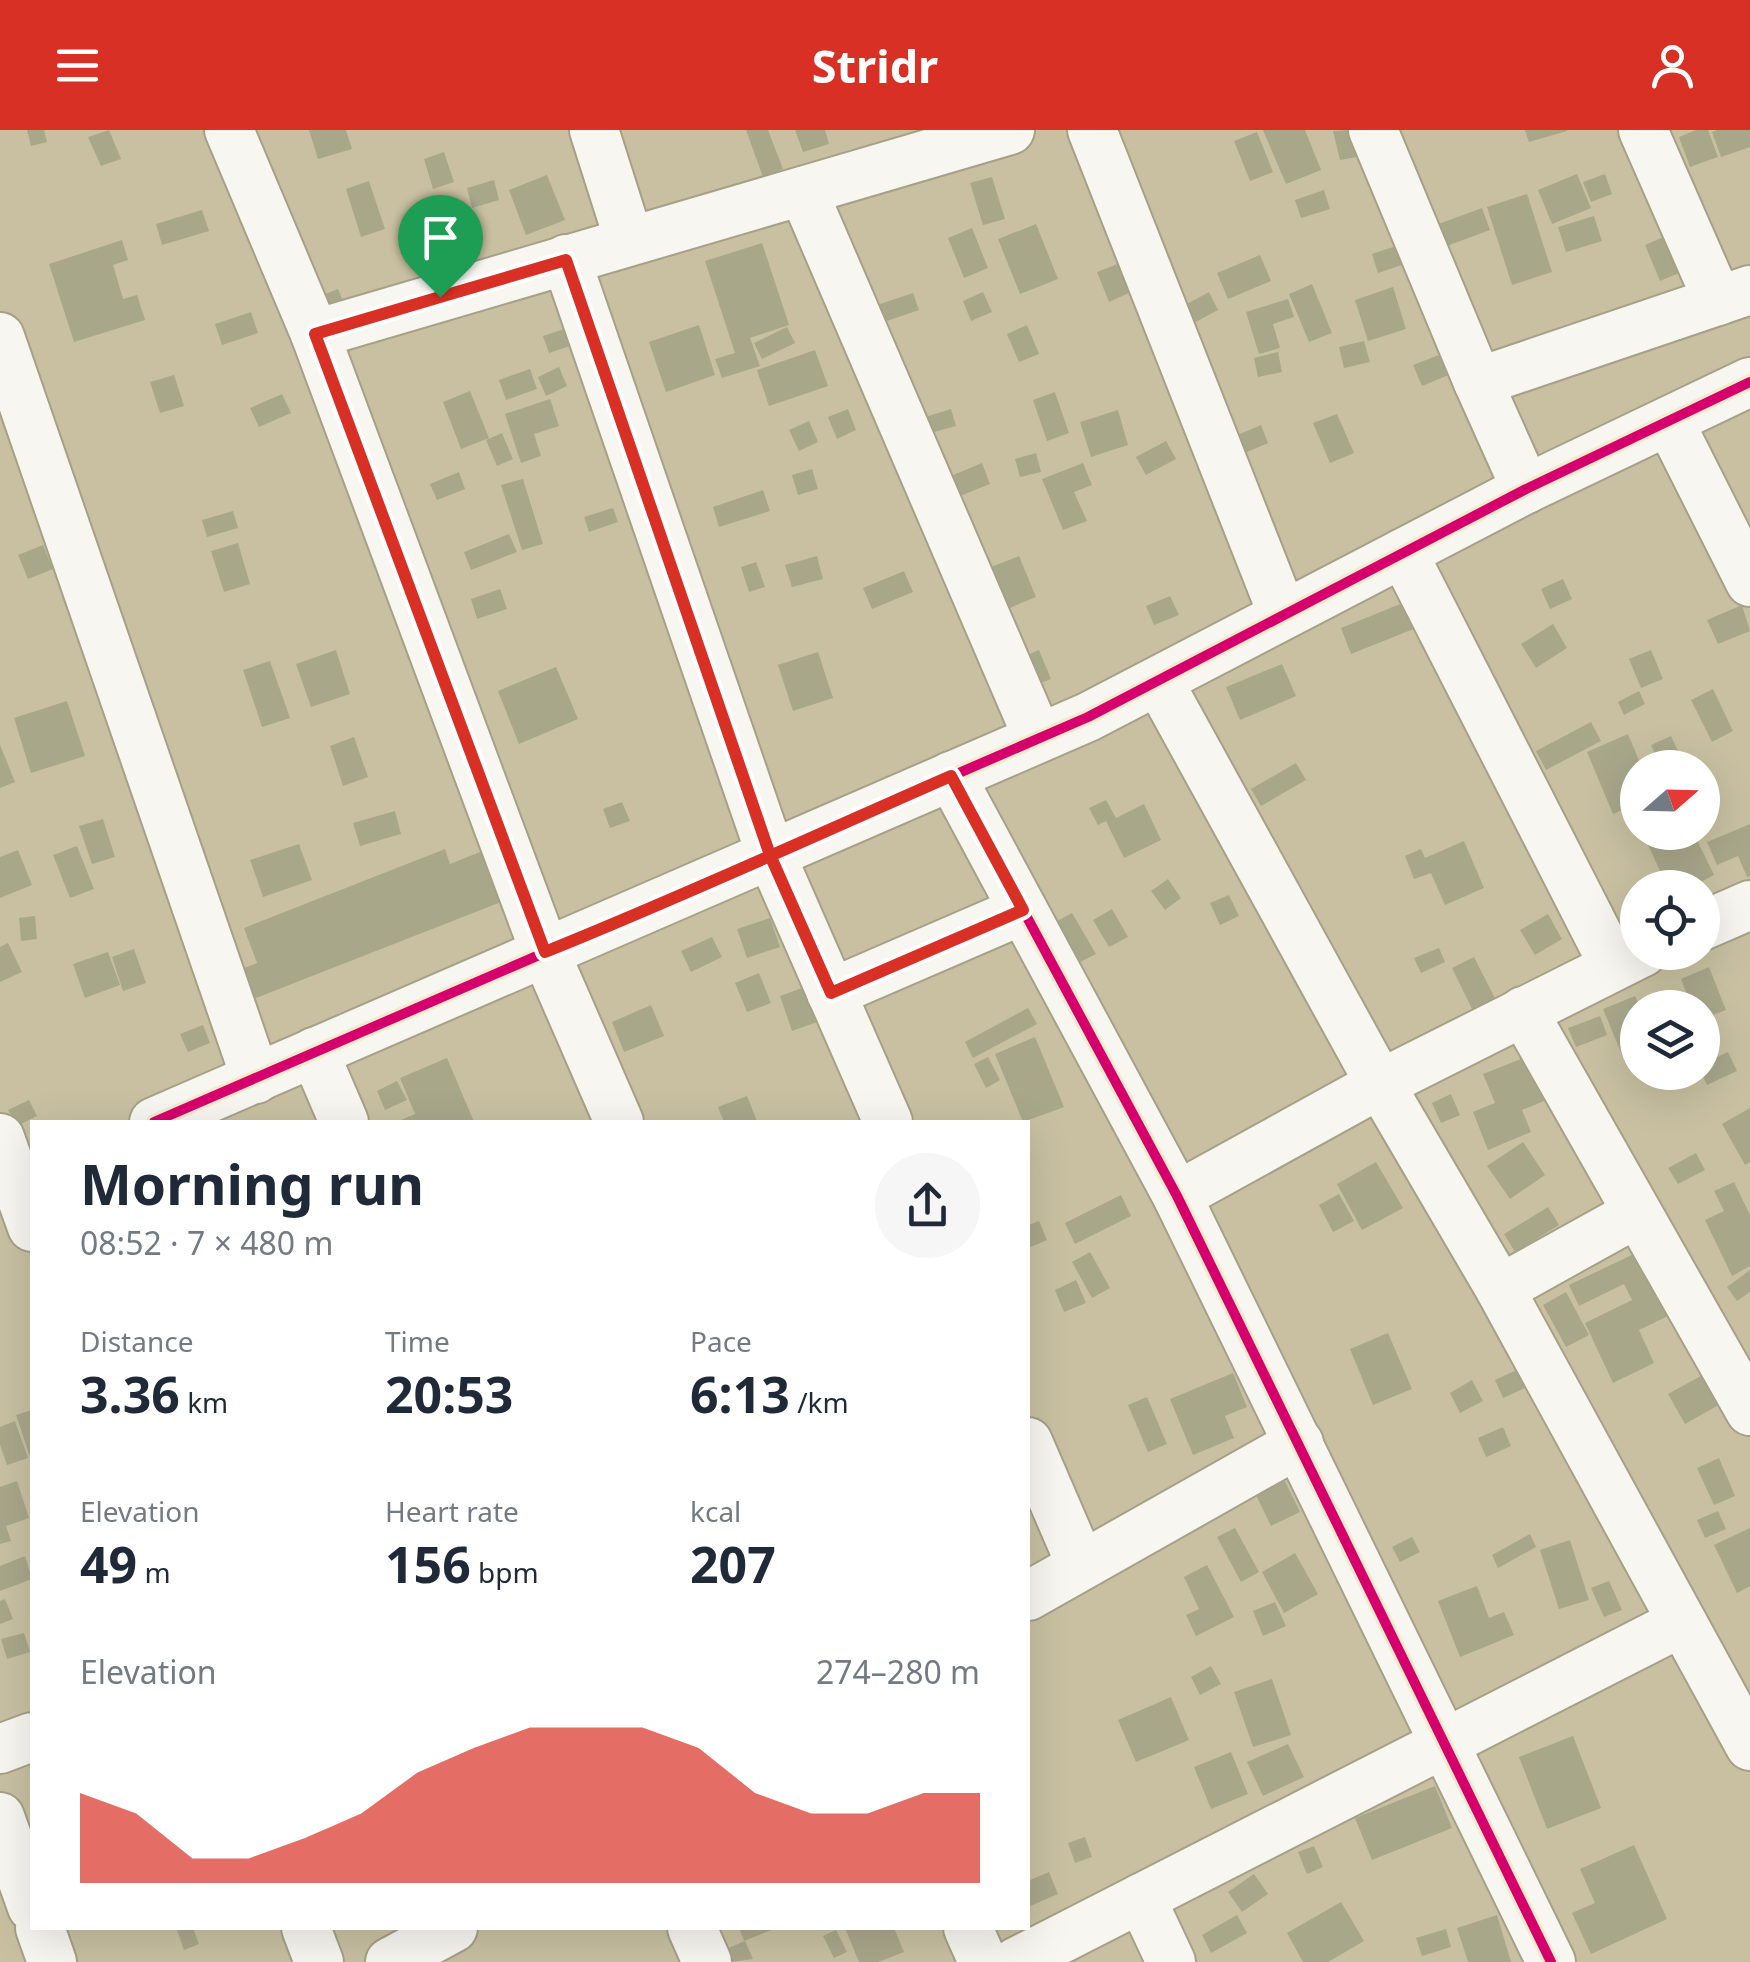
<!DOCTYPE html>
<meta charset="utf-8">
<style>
:root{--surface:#fff;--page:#f6f6f7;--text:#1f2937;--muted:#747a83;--accent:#d93025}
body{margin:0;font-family:"Noto Sans",sans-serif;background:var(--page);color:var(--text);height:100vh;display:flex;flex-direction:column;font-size:38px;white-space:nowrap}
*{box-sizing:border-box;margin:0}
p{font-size:32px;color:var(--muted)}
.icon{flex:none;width:55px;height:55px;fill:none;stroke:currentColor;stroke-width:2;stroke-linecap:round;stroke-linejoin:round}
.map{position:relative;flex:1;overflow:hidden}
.sheet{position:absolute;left:30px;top:990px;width:1000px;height:810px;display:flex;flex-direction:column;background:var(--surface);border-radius:0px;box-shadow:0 10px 40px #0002}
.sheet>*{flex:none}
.needle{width:65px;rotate:70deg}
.fabs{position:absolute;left:1620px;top:620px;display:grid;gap:20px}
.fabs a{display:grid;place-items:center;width:100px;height:100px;border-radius:50%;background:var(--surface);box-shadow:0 10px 40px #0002;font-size:50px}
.pin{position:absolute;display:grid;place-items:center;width:85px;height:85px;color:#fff;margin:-102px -42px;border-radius:50% 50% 50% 0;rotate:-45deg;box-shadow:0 0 10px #0007}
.pin .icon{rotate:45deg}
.round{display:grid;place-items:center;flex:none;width:105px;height:105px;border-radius:52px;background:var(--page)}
.overview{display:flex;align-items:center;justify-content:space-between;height:170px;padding:0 50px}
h1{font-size:55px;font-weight:700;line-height:75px}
.figures{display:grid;grid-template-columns:repeat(3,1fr);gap:15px;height:170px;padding:10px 50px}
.figures div{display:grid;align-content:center}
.figures b{font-size:50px;font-weight:700}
.figures small{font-size:28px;font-weight:400}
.figures p{font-size:28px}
.chart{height:280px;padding:20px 50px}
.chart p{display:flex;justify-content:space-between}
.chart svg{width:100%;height:180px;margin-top:10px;fill:var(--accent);opacity:.7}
header{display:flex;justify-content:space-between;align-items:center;height:130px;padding:0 50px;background:var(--accent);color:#fff;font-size:45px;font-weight:700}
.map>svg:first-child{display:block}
.building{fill:#a9a78a}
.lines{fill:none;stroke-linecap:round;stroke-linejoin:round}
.minor-casing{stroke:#a6a087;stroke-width:52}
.minor{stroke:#f7f6f1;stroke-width:48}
.cycleway-casing{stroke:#f2ebce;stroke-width:16}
.cycleway{stroke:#d6006c;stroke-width:10}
.route-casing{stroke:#fff;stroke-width:20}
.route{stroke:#d93025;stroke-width:12}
</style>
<header><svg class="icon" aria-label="menu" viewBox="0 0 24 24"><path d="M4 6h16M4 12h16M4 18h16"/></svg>Stridr<svg class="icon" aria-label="person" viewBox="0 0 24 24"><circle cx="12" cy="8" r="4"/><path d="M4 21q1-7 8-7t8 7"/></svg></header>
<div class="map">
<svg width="1750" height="1832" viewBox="0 0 1750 1832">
<rect width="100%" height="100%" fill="#c8c0a1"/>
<g class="building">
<path d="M27,0H44L47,12L31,16Z"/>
<path d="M109,0L121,29L101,36L88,7Z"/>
<path d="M309,0H346L352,19L318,29Z"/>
<path d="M746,0H768L783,39L763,47Z"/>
<path d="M795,0H825L829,14L803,22Z"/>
<path d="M1263,0H1305L1321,40L1286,54Z"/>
<path d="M1351,0L1357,27L1340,30L1333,1Z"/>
<path d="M1525,0H1567V1L1529,12Z"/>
<path d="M1696,0H1708L1718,27L1690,37L1679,7Z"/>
<path d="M1717,0H1750V17L1721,27L1712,2Z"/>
<path d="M1257,2L1273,42L1250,51L1234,11Z"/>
<path d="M444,22L454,52L433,59L424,29Z"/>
<path d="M1577,44L1591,78L1552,94L1538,60Z"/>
<path d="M1605,44L1612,64L1591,72L1583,52Z"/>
<path d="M547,45L565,90L526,105L509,60Z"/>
<path d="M992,47L1005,89L983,95L970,53Z"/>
<path d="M494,50L499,70L472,78L467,58Z"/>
<path d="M369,51L385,99L361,107L346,59Z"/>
<path d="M1324,60L1330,79L1301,88L1295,70Z"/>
<path d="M1527,64L1552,142L1512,155L1487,77Z"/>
<path d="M1482,78L1490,100L1444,117L1436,95Z"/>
<path d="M202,80L209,101L162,115L156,94Z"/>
<path d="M1594,86L1602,111L1566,122L1558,97Z"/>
<path d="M1036,94L1058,149L1020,164L998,109Z"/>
<path d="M972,98L988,138L964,148L948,108Z"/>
<path d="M1668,105L1684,141L1660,151L1645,115Z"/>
<path d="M122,110L128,130L113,135L123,169L137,165L145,190L74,212L49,134Z"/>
<path d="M762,113L789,195L750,208L760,236L722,248L715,229L735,223L705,131Z"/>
<path d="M1396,116L1402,135L1378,143L1372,124Z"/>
<path d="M1260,125L1271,151L1228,169L1217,143Z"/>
<path d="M1120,133L1131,162L1109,172L1097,142Z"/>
<path d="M1312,154L1332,203L1309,212L1289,164Z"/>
<path d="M1393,157L1406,199L1368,211L1355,170Z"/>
<path d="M338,159L348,183L326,192L316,168Z"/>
<path d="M983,162L992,182L971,191L963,171Z"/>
<path d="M1209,162L1218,180L1194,193L1185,175Z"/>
<path d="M913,163L919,180L875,195L868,178Z"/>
<path d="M1288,169L1294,187L1273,194L1280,218L1259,224L1246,182Z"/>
<path d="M251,182L258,203L222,215L215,194Z"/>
<path d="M699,195L715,245L666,262L649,212Z"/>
<path d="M1027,195L1039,224L1019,232L1007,204Z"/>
<path d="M787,197L795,213L762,229L754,213Z"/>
<path d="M567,198L573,215L549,223L543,206Z"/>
<path d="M1364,211L1370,232L1344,238L1339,217Z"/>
<path d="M815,220L828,256L769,276L757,240Z"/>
<path d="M1278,222L1282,242L1258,247L1254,228Z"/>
<path d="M1444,223L1451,244L1422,256L1413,235Z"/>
<path d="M559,237L567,256L546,266L538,247Z"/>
<path d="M530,239L537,259L506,270L499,250Z"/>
<path d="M174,245L184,276L160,283L150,252Z"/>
<path d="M470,261L489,308L461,319L443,272Z"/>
<path d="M1055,262L1069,303L1047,311L1033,270Z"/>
<path d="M282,264L291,283L259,297L250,278Z"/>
<path d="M550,269L559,296L534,304L541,326L521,333L505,284Z"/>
<path d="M848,279L856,300L837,309L828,287Z"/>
<path d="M951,279L956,296L923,305L919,289Z"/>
<path d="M1118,280L1128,315L1091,327L1080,292Z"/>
<path d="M1337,284L1354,323L1330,333L1313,293Z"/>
<path d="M809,291L818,312L799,321L789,300Z"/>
<path d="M1261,295L1268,313L1240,325L1233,307Z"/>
<path d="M502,303L513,329L497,336L486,310Z"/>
<path d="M1166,311L1176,329L1146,345L1136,327Z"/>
<path d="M1036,323L1041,342L1020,347L1015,329Z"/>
<path d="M982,333L990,354L955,368L946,348Z"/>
<path d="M1083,333L1092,355L1074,362L1087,391L1063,400L1042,349Z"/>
<path d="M812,339L818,359L798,365L792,345Z"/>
<path d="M459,342L465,359L437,370L430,354Z"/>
<path d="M523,349L543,414L522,420L501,355Z"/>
<path d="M763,360L770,381L719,397L713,377Z"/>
<path d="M613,378L618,392L589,402L584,387Z"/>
<path d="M233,381L238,398L207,407L202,390Z"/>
<path d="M509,404L517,422L471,440L464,422Z"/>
<path d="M238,413L250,454L224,462L211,421Z"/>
<path d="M43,415L53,439L28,449L18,425Z"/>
<path d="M817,426L823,449L792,457L785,435Z"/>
<path d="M1019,426L1036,467L995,484L978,442Z"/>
<path d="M756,432L765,457L749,462L741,437Z"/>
<path d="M904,441L913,462L872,479L863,458Z"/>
<path d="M1563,449L1572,469L1550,479L1541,459Z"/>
<path d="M500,459L507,479L477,489L471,469Z"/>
<path d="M1170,466L1179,485L1154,495L1146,476Z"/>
<path d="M1410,470L1421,496L1351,524L1341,498Z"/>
<path d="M1742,475L1750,501L1718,514L1707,490Z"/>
<path d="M1553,494L1567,518L1536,538L1521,514Z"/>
<path d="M336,520L350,564L311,577L296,534Z"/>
<path d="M1039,520L1051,549L1031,557L1019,529Z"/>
<path d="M1651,520L1663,549L1641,558L1629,529Z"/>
<path d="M818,522L833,568L793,581L778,535Z"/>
<path d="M270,531L290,588L262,597L243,540Z"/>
<path d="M1282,534L1296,566L1240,590L1226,557Z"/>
<path d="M556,537L578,589L519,614L498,561Z"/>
<path d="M1713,559L1733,601L1712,612L1691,570Z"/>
<path d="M1639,561L1645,574L1624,585L1618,572Z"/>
<path d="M67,571L85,626L31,643L14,588Z"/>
<path d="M1591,592L1601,611L1546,640L1536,621Z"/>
<path d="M1628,604L1642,638H1638V673L1613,684L1587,622Z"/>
<path d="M1671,606L1686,638H1662L1651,615Z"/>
<path d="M354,607L368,647L343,656L330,616Z"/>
<path d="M0,615L15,652L0,658Z"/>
<path d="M1296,633L1306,650L1261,676L1251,659Z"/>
<path d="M1106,670L1116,688L1144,674L1161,710L1124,728L1106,691L1098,695L1089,678Z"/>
<path d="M622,672L630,691L610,698L603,679Z"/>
<path d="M395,681L401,704L360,716L353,693Z"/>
<path d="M103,689L115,727L92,734L79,696Z"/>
<path d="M1750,694V746L1747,747L1738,726L1717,735L1707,712Z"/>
<path d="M1642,702H1693L1714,745L1689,758H1668Z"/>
<path d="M1464,711L1484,758L1445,775L1431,743L1414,749L1405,726L1421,719L1425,728Z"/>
<path d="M299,714L312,750L263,767L250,730Z"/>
<path d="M77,716L94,759L70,768L53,725Z"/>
<path d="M495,716L514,767L251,870L239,840L257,833L244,798L445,719L450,734Z"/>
<path d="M18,720L32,755L0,768V727Z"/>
<path d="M1168,749L1181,768L1165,780L1151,761Z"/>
<path d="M1229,765L1239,786L1220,795L1210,773Z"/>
<path d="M1112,779L1128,807L1109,817L1093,790Z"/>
<path d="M1072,783L1096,824L1078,833L1054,793Z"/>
<path d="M1638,783V806L1630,809L1621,790Z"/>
<path d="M1548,784L1562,809L1535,825L1520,800Z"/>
<path d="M35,786L37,809L21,811L19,788Z"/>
<path d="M770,788L780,817L747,828L737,799Z"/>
<path d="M712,807L722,827L691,842L681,821Z"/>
<path d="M8,813L22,842L0,852V817Z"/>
<path d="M1439,818L1445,832L1421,843L1414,828Z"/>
<path d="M134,819L146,853L123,861L112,827Z"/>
<path d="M108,822L120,855L85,868L73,834Z"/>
<path d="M1474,827L1499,876L1476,887L1452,838Z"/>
<path d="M1709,837L1726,880L1702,889V878H1692L1681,849Z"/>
<path d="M759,843L771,873L747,882L735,853Z"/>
<path d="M805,857L817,892L792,901L780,866Z"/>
<path d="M1635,866L1640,878H1638V932L1627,937L1603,879Z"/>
<path d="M651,875L664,906L624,922L612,892Z"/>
<path d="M1028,878L1037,894L973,928L965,912Z"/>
<path d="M1600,886L1607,905L1576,917L1568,898Z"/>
<path d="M203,895L210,913L188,922L180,904Z"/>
<path d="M1035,907L1064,977L1023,992L995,924Z"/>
<path d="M1728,922L1737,941L1707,955L1701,942L1702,934Z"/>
<path d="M988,927L1000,950L986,958L974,934Z"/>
<path d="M1526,927L1544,971L1522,980L1531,1002L1488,1020L1473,982L1495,973L1483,944Z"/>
<path d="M447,928L474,992H396L415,984L400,948Z"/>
<path d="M1659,942H1693V943L1664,955Z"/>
<path d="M397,951L407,970L385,980L377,961Z"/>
<path d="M1451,964L1460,985L1441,993L1432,973Z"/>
<path d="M747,966L757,991L724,992L718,977Z"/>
<path d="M29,970L37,986L17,996L8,980Z"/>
<path d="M1750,978V1032L1745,1035L1722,994Z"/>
<path d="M1523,1012L1545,1045L1510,1069L1487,1036Z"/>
<path d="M1696,1023L1705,1040L1678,1054L1668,1038Z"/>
<path d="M1376,1032L1403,1078L1362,1100L1337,1054Z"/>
<path d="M1734,1052L1750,1085V1136L1732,1146L1705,1090L1724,1081L1714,1061Z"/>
<path d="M1339,1064L1354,1091L1333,1102L1319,1075Z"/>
<path d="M1121,1065L1131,1086L1075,1114L1065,1093Z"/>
<path d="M1548,1077L1559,1095L1515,1122L1504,1104Z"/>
<path d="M1039,1091L1047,1110L1028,1118V1095Z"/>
<path d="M1090,1122L1110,1158L1092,1168L1072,1132Z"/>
<path d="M1638,1122L1668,1186L1639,1200L1654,1233L1613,1253L1585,1193L1632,1170L1624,1154L1579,1176L1569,1155Z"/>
<path d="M1750,1140V1162L1737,1171L1727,1157Z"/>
<path d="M1076,1150L1086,1173L1064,1182L1055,1160Z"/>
<path d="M1566,1162L1589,1205L1566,1217L1543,1175Z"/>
<path d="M1388,1203L1412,1259L1373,1275L1350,1219Z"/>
<path d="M1521,1238L1529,1256L1503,1268L1495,1250Z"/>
<path d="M1708,1242L1724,1272L1685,1294L1668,1264Z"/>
<path d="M1233,1243L1247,1277L1225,1286L1234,1308L1193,1325L1170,1269Z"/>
<path d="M1472,1250L1483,1271L1460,1283L1450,1263Z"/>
<path d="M1147,1267L1167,1314L1148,1322L1128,1275Z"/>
<path d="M32,1280V1333L16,1285Z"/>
<path d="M15,1291L28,1328L7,1335L0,1315V1297Z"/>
<path d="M1503,1297L1511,1316L1486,1327L1478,1308Z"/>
<path d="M1719,1328L1735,1366L1714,1375L1697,1338Z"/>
<path d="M17,1351L29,1388L6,1396L11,1411L0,1414V1357Z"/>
<path d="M1285,1351L1300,1382L1271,1396L1256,1365Z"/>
<path d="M1718,1381L1726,1399L1705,1408L1697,1390Z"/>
<path d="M1235,1398L1259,1442L1241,1452L1217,1407Z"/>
<path d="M1750,1398V1456L1737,1463L1714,1415Z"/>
<path d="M1530,1404L1536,1417L1498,1438L1492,1425Z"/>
<path d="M1412,1407L1420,1422L1400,1432L1392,1417Z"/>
<path d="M1570,1410L1589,1470L1559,1479L1540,1420Z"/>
<path d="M1295,1423L1318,1464L1284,1483L1262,1442Z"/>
<path d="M25,1426L32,1449L0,1461V1436Z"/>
<path d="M1207,1435L1234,1487L1196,1506L1186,1485L1199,1479L1184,1447Z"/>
<path d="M1609,1451L1622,1480L1604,1487L1591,1458Z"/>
<path d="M1477,1456L1489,1488L1504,1482L1514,1505L1460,1527L1438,1471Z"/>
<path d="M5,1469L13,1489L0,1494V1471Z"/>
<path d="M1275,1472L1286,1496L1263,1506L1253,1481Z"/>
<path d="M24,1503L30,1522L7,1529L1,1509Z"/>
<path d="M1211,1536L1221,1554L1200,1565L1191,1547Z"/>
<path d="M1272,1549L1291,1605L1253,1617L1234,1562Z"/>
<path d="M1171,1567L1189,1610L1136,1632L1118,1590Z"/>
<path d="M1573,1606L1601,1678L1547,1699L1519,1627Z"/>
<path d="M1288,1614L1304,1647L1263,1666L1247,1632Z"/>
<path d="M1231,1622L1248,1664L1211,1679L1194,1637Z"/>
<path d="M1435,1656L1452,1698L1372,1730L1355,1688Z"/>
<path d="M1085,1707L1092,1727L1075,1733L1068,1713Z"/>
<path d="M1634,1715L1667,1789L1591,1824L1572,1783L1595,1773L1580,1739Z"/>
<path d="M1314,1716L1323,1737L1307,1744L1298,1722Z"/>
<path d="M1049,1742L1058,1764L1028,1777V1751Z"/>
<path d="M1254,1744L1268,1764L1242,1782L1228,1762Z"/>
<path d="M1341,1772L1364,1811L1328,1832H1303L1287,1803Z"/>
<path d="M1237,1785L1247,1803L1211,1823L1202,1805Z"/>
<path d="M1497,1785L1511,1832H1468L1457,1798Z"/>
<path d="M183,1798H193L199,1814L184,1820L177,1800Z"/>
<path d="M739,1798H776L744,1811Z"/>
<path d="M845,1798H894L904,1822L878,1832H859Z"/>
<path d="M1446,1799L1451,1817L1422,1826L1416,1808Z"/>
<path d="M836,1800L847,1822L834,1828L823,1806Z"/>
<path d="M745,1811L753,1829L730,1832L724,1820Z"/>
</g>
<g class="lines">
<defs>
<g id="minor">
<path d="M229,0L315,204L545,822L619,992"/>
<path d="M594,0L629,110"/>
<path d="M1092,0L1283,485"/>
<path d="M1373,0L1478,252L1526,359"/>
<path d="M1643,0L1718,171"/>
<path d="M803,61L1038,608"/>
<path d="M566,129L771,725L888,992"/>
<path d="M315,204L1010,0"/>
<path d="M0,207L256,949"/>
<path d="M1478,252L1750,160"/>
<path d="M1669,291L1750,452"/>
<path d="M1403,423L1614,836"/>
<path d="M1159,552L1380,954L1500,1159L1750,1616"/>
<path d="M951,646L1177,1066L1551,1832"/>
<path d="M1702,796L1750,775"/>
<path d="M831,863L1023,780"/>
<path d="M1523,881L1750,1281"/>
<path d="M314,922L344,992"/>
<path d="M154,992L1088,587L1526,359L1750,252"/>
<path d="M0,1008L32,1097"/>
<path d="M1177,1066L1380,954L1643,822"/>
<path d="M1500,1159L1637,1083"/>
<path d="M1028,1312L1081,1435"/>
<path d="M1028,1466L1299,1313"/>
<path d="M0,1619L32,1607"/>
<path d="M0,1687L32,1777"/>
<path d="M1141,1768L1171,1832"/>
<path d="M40,1798L52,1832"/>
<path d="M306,1798L319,1832"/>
<path d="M692,1798L707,1832"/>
<path d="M968,1798L983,1832"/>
<path d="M390,1832L453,1798"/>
<path d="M1016,1832L1682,1492"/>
</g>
</defs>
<use href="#minor" class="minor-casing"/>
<use href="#minor" class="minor"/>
<defs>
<g id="cycleway">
<path d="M951,646L1177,1066L1551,1832"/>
<path d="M154,992L1088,587L1526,359L1750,252"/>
</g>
</defs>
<use href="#cycleway" class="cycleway-casing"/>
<use href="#cycleway" class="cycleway"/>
</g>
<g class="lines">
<defs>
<path id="route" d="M440,167L315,204L545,822C682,767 816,705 951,646L1023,780L831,863L770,725L566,130L440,167"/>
</defs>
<use href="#route" class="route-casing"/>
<use href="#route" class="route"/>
</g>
</svg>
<div class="fabs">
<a><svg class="needle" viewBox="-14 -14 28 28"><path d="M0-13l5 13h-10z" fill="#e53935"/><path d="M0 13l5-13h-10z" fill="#747a83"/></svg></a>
<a><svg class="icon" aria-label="locate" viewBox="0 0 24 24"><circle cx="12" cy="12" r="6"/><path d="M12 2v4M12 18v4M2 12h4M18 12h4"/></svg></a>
<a><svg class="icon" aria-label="layers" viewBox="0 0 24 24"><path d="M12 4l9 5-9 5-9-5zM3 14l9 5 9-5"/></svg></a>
</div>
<div class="pin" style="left:440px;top:167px;background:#1e9e55"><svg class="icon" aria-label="arrive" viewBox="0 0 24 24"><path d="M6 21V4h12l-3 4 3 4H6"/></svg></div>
<section class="sheet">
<div class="overview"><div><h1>Morning run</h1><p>08:52 · 7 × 480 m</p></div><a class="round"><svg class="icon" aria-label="share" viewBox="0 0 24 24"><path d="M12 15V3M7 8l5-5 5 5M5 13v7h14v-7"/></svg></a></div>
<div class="figures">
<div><p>Distance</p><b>3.36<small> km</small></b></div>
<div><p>Time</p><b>20:53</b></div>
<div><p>Pace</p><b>6:13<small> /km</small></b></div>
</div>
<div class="figures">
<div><p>Elevation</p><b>49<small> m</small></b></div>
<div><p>Heart rate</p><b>156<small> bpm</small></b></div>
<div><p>kcal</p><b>207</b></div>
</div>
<div class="chart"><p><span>Elevation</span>274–280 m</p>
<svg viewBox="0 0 160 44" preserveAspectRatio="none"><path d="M0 44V22L10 27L20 38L30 38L40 33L50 27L60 17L70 11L80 6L90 6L100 6L110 11L120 22L130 27L140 27L150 22L160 22V44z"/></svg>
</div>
</section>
</div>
